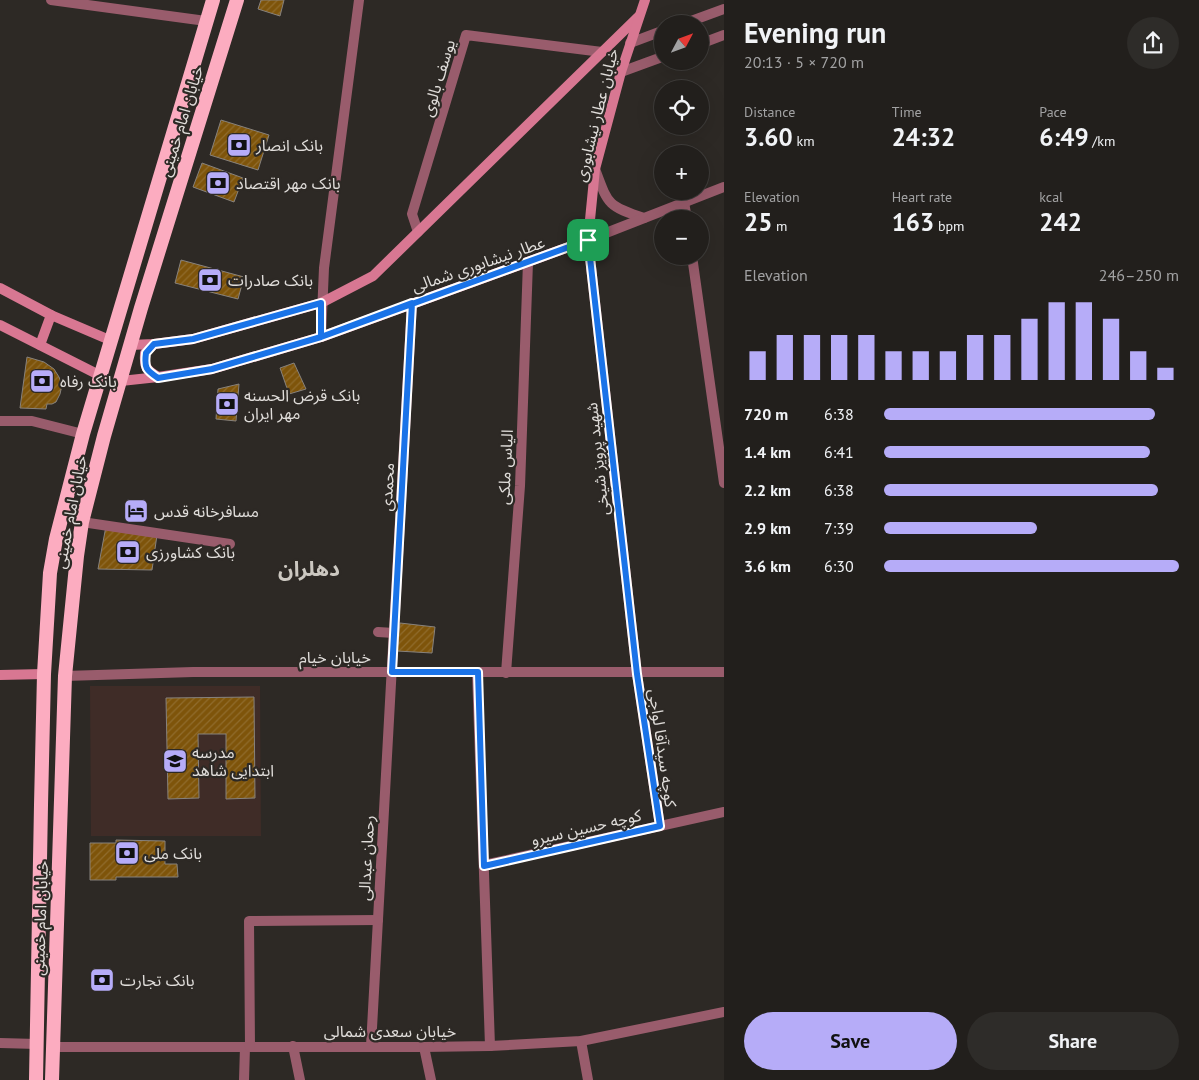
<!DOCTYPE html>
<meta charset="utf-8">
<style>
:root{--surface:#221f1c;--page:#2e2c29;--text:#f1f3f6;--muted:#a2a2a3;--line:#3f3d3b;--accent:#b6acf8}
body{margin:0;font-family:"PT Sans","Noto Sans Arabic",sans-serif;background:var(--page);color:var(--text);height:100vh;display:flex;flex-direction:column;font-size:19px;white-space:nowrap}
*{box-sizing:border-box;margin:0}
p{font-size:16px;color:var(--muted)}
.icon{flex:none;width:28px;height:28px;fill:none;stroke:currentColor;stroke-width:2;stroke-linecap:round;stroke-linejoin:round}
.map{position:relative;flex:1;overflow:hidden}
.details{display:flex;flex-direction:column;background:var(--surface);width:475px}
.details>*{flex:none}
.needle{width:32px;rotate:49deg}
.controls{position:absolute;left:654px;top:15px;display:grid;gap:10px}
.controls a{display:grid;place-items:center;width:55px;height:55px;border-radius:50%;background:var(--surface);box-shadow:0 5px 20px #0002,0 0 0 1px var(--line);font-size:25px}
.pin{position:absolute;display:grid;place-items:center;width:42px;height:42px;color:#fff;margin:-21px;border-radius:10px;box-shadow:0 2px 8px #0006}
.round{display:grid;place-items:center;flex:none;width:52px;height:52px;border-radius:26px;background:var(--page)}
.overview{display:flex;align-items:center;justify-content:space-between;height:85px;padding:0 20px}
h1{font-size:28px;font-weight:700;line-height:38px}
.stats{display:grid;grid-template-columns:repeat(3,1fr);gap:8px;height:85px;padding:5px 20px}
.stats div{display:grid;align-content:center}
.stats b{font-size:25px;font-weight:700}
.stats small{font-size:14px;font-weight:400}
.stats p{font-size:14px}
.chart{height:140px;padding:10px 20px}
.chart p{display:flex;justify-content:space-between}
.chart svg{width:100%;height:90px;margin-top:5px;stroke:var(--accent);stroke-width:6}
.cta{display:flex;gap:10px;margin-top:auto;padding:10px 20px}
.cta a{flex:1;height:58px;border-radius:30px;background:var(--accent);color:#111;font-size:20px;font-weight:700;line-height:58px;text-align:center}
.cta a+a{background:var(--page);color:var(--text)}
ul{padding:0 20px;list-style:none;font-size:16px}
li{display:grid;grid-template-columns:80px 60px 1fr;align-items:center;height:38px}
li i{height:12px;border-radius:6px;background:var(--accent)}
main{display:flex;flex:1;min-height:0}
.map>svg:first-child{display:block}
.education{fill:#3f2c27}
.building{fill:url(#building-hatch);stroke:#87827d}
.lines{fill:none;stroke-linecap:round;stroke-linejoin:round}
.service{stroke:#995c6c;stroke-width:10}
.minor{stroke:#995c6c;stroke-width:10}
.secondary{stroke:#d87792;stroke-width:10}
.trunk{stroke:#fcacc0;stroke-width:14}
.route-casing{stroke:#fff;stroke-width:10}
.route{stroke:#1a73e8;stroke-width:6}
.labels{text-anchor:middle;stroke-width:4.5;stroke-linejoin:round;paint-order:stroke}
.street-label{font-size:16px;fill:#e0ddda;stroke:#2d2925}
.poi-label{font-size:16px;fill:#e0ddda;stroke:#2d2925;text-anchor:start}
.district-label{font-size:21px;font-weight:bold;fill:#ccc8c1;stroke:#2d2925}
</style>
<main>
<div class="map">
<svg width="724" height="1080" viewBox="0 0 724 1080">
<defs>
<pattern id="building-hatch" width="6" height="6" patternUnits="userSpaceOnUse" patternTransform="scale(1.25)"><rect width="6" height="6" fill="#7e540a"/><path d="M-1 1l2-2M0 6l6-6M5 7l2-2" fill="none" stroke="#906c2d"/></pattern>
</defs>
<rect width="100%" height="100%" fill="#2d2925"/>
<path class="education" d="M90,686H260L261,836H91Z"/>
<g class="building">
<path d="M261,0H284L280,16L258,9Z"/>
<path d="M221,120L269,135L258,170L210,155Z"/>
<path d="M202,163L243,178L234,202L193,187Z"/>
<path d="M181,260L244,277L238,299L175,283Z"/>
<path d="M27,357L44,362L54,369L59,377L62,385L60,394L56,402L52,404H47L46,409L20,408Z"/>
<path d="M294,363L306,389L289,394L280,368Z"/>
<path d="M239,384L236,421L216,419L218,389Z"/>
<path d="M106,526L157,535L152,570L98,569Z"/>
<path d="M400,623L435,627L432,653L397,651Z"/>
<path d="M254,697L255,798L226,799V734H198L199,798L168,799L166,698Z"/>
<path d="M116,840L165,841V864H177L178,877H116V880H90V843H116Z"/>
</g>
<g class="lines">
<g class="service">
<path d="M418,232L412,214L466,35L602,52"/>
<path d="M378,632L394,633"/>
<path d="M244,1080L245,1047"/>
</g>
<g class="minor">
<path d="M51,0L206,21"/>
<path d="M683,24L724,9"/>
<path d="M630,43L662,31"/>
<path d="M700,44L724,35"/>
<path d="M621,72L662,57"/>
<path d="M595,169C608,204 607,206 644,218"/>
<path d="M684,202L687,219"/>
<path d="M692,256L724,483"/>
<path d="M321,337L324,268L359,0"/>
<path d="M0,421H32L83,434"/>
<path d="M82,522L230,544"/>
<path d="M477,672L490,1046"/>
<path d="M506,673L520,486L528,262"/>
<path d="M65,676L193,672H724"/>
<path d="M660,826L637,674L588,240L724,187"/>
<path d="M484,865L724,812"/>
<path d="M581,1041L588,1080"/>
<path d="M0,1043L37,1044"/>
<path d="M293,1046L300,1080"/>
<path d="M371,1046L412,303"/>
<path d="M53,1047H424L490,1046L581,1041L724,1012"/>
<path d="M250,1047L249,921L378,920"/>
<path d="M424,1047L431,1080"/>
</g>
<g class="secondary">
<path d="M0,288L51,315L112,341"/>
<path d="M0,325L101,376"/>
<path d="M154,344L145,353C144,368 146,369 158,377"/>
<path d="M40,345L51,315"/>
<path d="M130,345L154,344L193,339L321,303L373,276L638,17"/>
<path d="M121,381L158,377L212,369L321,337L588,240L595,169L621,72L645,0"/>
<path d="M0,675L44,674"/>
</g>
<g class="trunk">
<path d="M36,1080L41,805L44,674L50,573L56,539L83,434L213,0"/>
<path d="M52,1080L65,676L77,556L82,522L104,436L141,308L237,0"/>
</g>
</g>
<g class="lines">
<defs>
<path id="route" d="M588,240L321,337V303L193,339L154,344L146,353C144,368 146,370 158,378L212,369L321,337L412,303L392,672H478L484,866L660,826L637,674L588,240"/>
</defs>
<use href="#route" class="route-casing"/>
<use href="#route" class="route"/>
</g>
<defs>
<symbol id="bank-square" viewBox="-11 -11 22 22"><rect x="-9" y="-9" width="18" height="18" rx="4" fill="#b6acf8" stroke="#2d2925"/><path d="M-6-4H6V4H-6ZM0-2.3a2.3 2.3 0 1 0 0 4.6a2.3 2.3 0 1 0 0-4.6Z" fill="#111"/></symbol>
<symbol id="hotel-square" viewBox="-11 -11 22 22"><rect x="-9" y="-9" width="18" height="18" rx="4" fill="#b6acf8" stroke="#2d2925"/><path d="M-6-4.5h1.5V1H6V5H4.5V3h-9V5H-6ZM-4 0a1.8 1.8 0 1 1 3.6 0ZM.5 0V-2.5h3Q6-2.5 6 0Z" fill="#111"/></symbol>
<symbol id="school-square" viewBox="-11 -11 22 22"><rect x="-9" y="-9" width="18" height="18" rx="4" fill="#b6acf8" stroke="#2d2925"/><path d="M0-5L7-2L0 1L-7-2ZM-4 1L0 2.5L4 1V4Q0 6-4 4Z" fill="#111"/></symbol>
</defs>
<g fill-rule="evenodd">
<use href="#bank-square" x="225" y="131" width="28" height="28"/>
<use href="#bank-square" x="204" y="169" width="28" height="28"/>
<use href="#bank-square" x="196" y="266" width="28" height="28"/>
<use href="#bank-square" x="28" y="367" width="28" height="28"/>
<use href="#bank-square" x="213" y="390" width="28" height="28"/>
<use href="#hotel-square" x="122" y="497" width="28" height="28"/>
<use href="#bank-square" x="114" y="538" width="28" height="28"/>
<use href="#school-square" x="161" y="747" width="28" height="28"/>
<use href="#bank-square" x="113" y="839" width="28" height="28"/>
<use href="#bank-square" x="88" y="966" width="28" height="28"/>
</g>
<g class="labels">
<g class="street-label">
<text transform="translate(438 78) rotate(-73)" y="6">یوسف بالوی</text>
<text transform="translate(596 115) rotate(-76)" y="6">خیابان عطار نیشابوری</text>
<text transform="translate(181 121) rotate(-73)" y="6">خیابان امام خمینی</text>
<text transform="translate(478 264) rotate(-19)" y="6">عطار نیشابوری شمالی</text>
<text transform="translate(597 459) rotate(-96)" y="6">شهید پرویز شیخی</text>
<text transform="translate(505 467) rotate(-87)" y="6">الیاس ملکی</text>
<text transform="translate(387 487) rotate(-87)" y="6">محمدی</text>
<text transform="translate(70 512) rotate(-79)" y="6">خیابان امام خمینی</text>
<text x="335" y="663">خیابان خیام</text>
<text transform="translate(663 748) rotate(82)" y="6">کوچه سیدآقا لواجی</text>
<text transform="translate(586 827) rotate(-13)" y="6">کوچه حسین سیرو</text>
<text transform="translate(366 858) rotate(-87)" y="6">رحمان عبدالی</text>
<text transform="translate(40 918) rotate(-88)" y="6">خیابان امام خمینی</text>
<text x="390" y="1037">خیابان سعدی شمالی</text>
</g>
<g class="poi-label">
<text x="256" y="151">بانک انصار</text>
<text x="236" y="189">بانک مهر اقتصاد</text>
<text x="228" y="286">بانک صادرات</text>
<text x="60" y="387">بانک رفاه</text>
<text x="244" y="401">بانک قرض الحسنه<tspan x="244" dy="18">مهر ایران</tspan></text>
<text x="154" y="517">مسافرخانه قدس</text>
<text x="146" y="558">بانک کشاورزی</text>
<text x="192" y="758">مدرسه<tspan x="192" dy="18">ابتدایی شاهد</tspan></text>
<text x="144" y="859">بانک ملی</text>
<text x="120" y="986">بانک تجارت</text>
</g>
<g class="district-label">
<text x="309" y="576">دهلران</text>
</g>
</g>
</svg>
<div class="controls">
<a><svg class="needle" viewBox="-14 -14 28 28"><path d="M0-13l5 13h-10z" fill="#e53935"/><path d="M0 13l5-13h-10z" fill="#a2a2a3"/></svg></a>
<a><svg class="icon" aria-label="locate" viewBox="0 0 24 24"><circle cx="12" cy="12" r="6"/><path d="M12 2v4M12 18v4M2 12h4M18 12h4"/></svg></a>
<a>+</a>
<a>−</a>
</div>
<div class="pin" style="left:588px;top:240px;background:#1e9e55"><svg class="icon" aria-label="arrive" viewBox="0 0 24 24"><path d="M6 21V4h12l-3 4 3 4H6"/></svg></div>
</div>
<section class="details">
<div class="overview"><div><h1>Evening run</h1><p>20:13 · 5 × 720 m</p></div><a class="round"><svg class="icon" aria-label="share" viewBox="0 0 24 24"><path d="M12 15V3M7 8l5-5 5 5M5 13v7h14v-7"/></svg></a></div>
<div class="stats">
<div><p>Distance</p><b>3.60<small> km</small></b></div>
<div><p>Time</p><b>24:32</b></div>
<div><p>Pace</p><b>6:49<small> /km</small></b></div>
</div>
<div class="stats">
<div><p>Elevation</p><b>25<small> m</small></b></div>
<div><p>Heart rate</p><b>163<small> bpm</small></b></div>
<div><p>kcal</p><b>242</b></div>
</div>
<div class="chart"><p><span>Elevation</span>246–250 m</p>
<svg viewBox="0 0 160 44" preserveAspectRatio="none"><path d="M5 44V30M15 44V22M25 44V22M35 44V22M45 44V22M55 44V30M65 44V30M75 44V30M85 44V22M95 44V22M105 44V14M115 44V6M125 44V6M135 44V14M145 44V30M155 44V38"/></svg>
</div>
<ul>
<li><b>720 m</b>6:38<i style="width:92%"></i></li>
<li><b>1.4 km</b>6:41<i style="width:90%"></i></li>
<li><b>2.2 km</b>6:38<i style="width:93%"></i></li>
<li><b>2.9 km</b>7:39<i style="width:52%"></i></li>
<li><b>3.6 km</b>6:30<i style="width:100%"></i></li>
</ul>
<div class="cta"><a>Save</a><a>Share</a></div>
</section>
</main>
